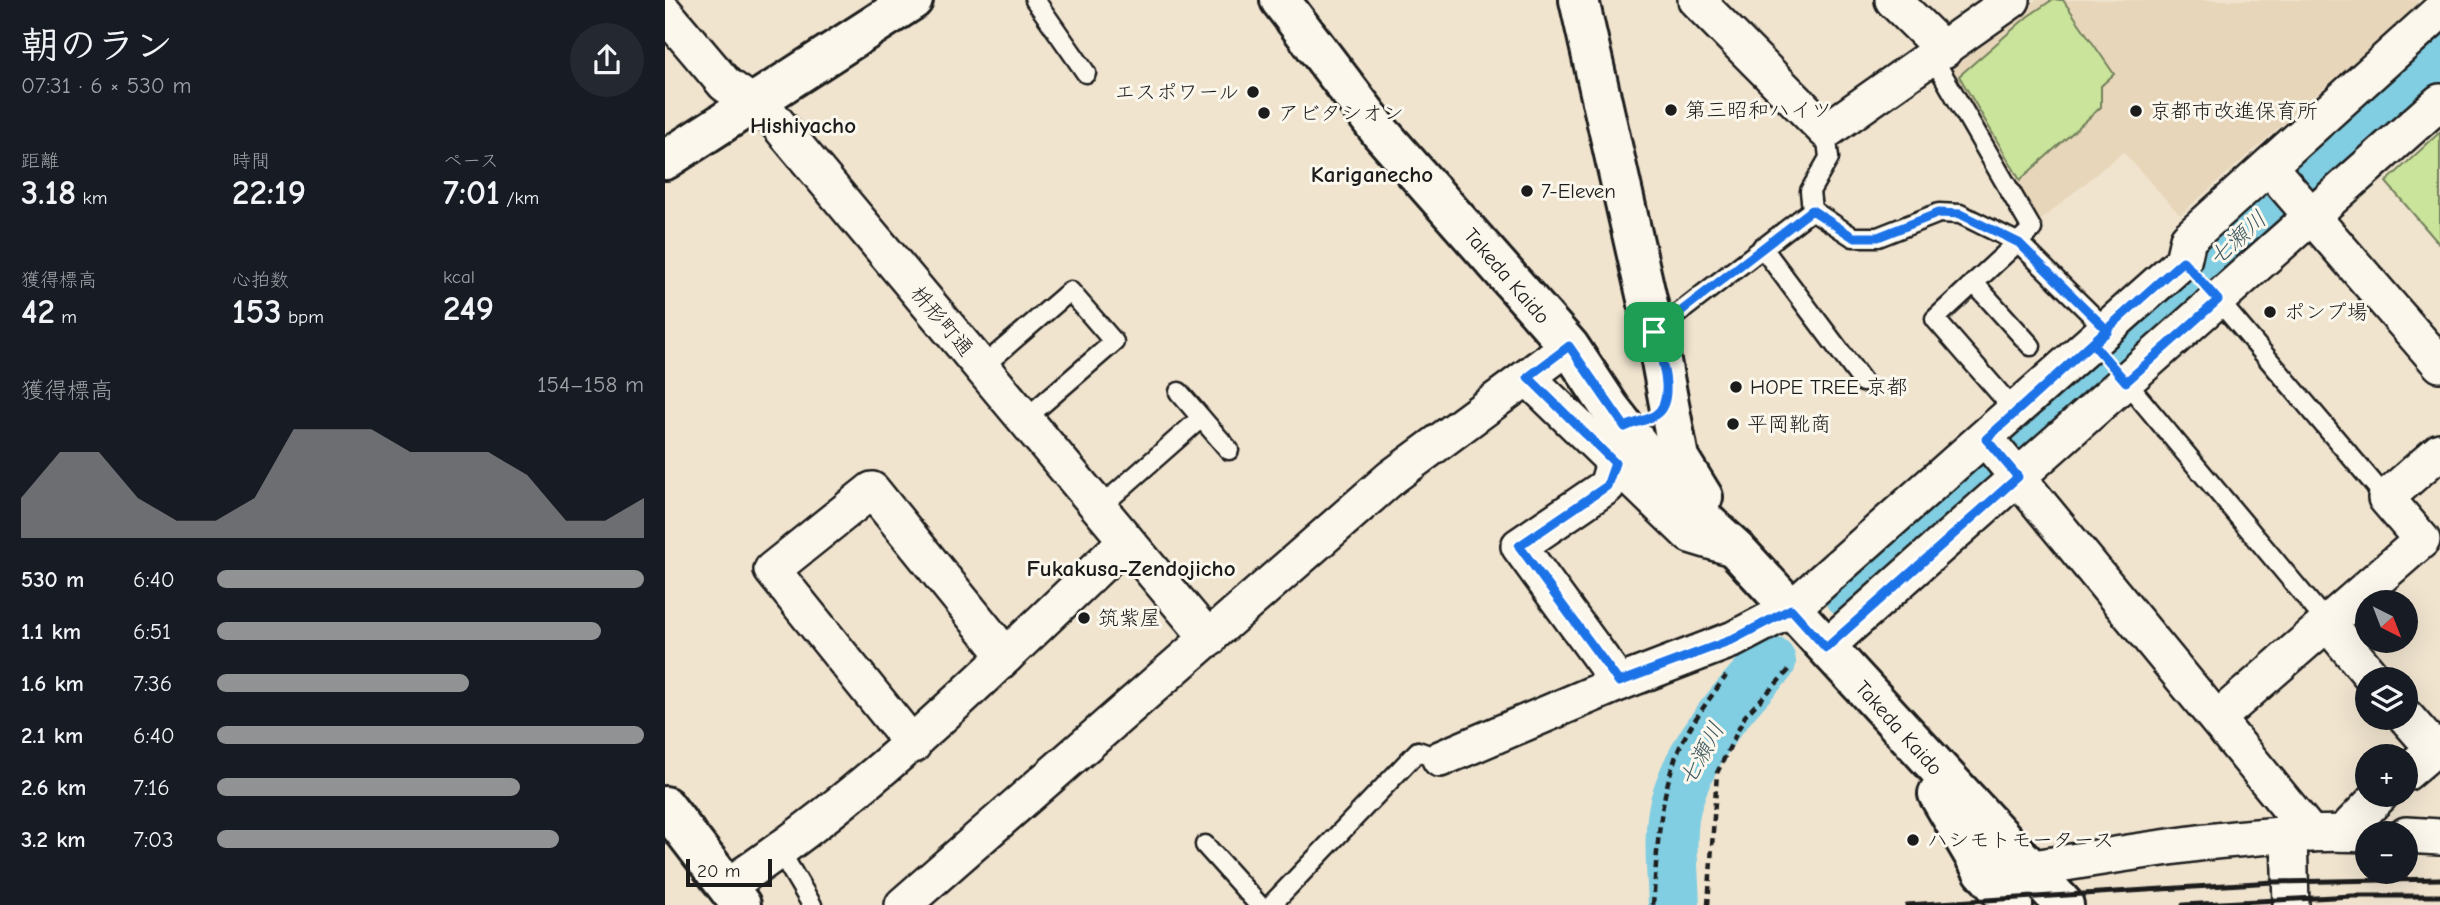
<!DOCTYPE html>
<html lang="ja">
<meta charset="utf-8">
<style>
:root{--surface:#171b24;--page:#242831;--text:#f1f3f6;--muted:#9ea1a6;--accent:#919294}
body{margin:0;font-family:"Comic Neue","Klee One",sans-serif;background:var(--page);color:var(--text);height:100vh;display:flex;flex-direction:column;font-size:26px;white-space:nowrap}
*{box-sizing:border-box;margin:0}
p{font-size:23px;color:var(--muted)}
.icon{flex:none;width:38px;height:38px;fill:none;stroke:currentColor;stroke-width:2;stroke-linecap:round;stroke-linejoin:round}
.map{position:relative;flex:1;overflow:hidden}
.side{display:flex;flex-direction:column;background:var(--surface);width:665px}
.side>*{flex:none}
.needle{width:46px;rotate:138deg}
.fabs{position:absolute;left:1690px;top:590px;display:grid;gap:14px}
.fabs a{display:grid;place-items:center;width:63px;height:63px;border-radius:50%;background:var(--surface);box-shadow:0 7px 28px #0002;font-size:35px}
.scale{position:absolute;left:21px;bottom:18px;width:86px;box-sizing:border-box;padding-left:7px;border:4px solid #1c1c1c;border-top:0;font-size:19px;line-height:24px;white-space:nowrap;color:#1c1c1c;-webkit-text-stroke:5px #fbf7ec;paint-order:stroke}
.pin{position:absolute;display:grid;place-items:center;width:60px;height:60px;color:#fff;margin:-30px;border-radius:14px;box-shadow:0 4px 10px #0006}
.round{display:grid;place-items:center;flex:none;width:74px;height:74px;border-radius:37px;background:var(--page)}
.head{display:flex;align-items:center;justify-content:space-between;height:119px;padding:0 21px}
h1{font-size:38px;font-weight:700;line-height:52px}
.stats{display:grid;grid-template-columns:repeat(3,1fr);gap:10px;height:119px;padding:7px 21px}
.stats div{display:grid;align-content:center}
.stats b{font-size:35px;font-weight:700}
.stats small{font-size:19px;font-weight:400}
.stats p{font-size:19px}
.chart{height:196px;padding:14px 21px}
.chart p{display:flex;justify-content:space-between}
.chart svg{width:100%;height:126px;margin-top:7px;fill:var(--accent);opacity:.7}
ul{padding:0 21px;list-style:none;font-size:23px}
li{display:grid;grid-template-columns:112px 84px 1fr;align-items:center;height:52px}
li i{height:18px;border-radius:9px;background:var(--accent)}
main{display:flex;flex:1;min-height:0}
.map>svg:first-child{display:block}
.built{fill:#e8d6ba}
.park{fill:#cae49b;stroke:#73805c;stroke-width:2}
.lines{fill:none;stroke-linecap:round;stroke-linejoin:round}
.river{stroke:#81cde1;stroke-width:52}
.service-casing{stroke:#1c1c1c;stroke-width:23}
.minor-casing{stroke:#1c1c1c;stroke-width:40}
.secondary-casing{stroke:#1c1c1c;stroke-width:44}
.path{stroke:#1c1c1c;stroke-width:4.5;stroke-dasharray:7 5;stroke-linecap:butt}
.service{stroke:#fbf7ec;stroke-width:18}
.minor{stroke:#fbf7ec;stroke-width:35}
.secondary{stroke:#fbf7ec;stroke-width:38}
.rail{stroke:#1c1c1c;stroke-width:5}
.route-casing{stroke:#fff;stroke-width:14}
.route{stroke:#1a73e8;stroke-width:9}
.poi-dot{fill:#1c1c1c;stroke:#fbf7ec;stroke-width:2.5}
.labels{text-anchor:middle;stroke-width:6;stroke-linejoin:round;paint-order:stroke}
.poi-label{font-size:21px;fill:#1c1c1c;stroke:#fbf7ec;text-anchor:start}
.street-label{font-size:21px;fill:#1c1c1c;stroke:#fbf7ec}
.neighbourhood-label{font-size:23px;font-weight:bold;fill:#1c1c1c;stroke:#fbf7ec}
.water-label{font-size:23px;font-style:italic;fill:#3f5a61;stroke:#fbf7ec}
</style>
<main>
<section class="side">
<div class="head"><div><h1>朝のラン</h1><p>07:31 · 6 × 530 m</p></div><a class="round"><svg class="icon" aria-label="share" viewBox="0 0 24 24"><path d="M12 15V3M7 8l5-5 5 5M5 13v7h14v-7"/></svg></a></div>
<div class="stats">
<div><p>距離</p><b>3.18<small> km</small></b></div>
<div><p>時間</p><b>22:19</b></div>
<div><p>ペース</p><b>7:01<small> /km</small></b></div>
</div>
<div class="stats">
<div><p>獲得標高</p><b>42<small> m</small></b></div>
<div><p>心拍数</p><b>153<small> bpm</small></b></div>
<div><p>kcal</p><b>249</b></div>
</div>
<div class="chart"><p><span>獲得標高</span>154–158 m</p>
<svg viewBox="0 0 160 44" preserveAspectRatio="none"><path d="M0 44V30L10 14L20 14L30 30L40 38L50 38L60 30L70 6L80 6L90 6L100 14L110 14L120 14L130 22L140 38L150 38L160 30V44z"/></svg>
</div>
<ul>
<li><b>530 m</b>6:40<i style="width:100%"></i></li>
<li><b>1.1 km</b>6:51<i style="width:90%"></i></li>
<li><b>1.6 km</b>7:36<i style="width:59%"></i></li>
<li><b>2.1 km</b>6:40<i style="width:100%"></i></li>
<li><b>2.6 km</b>7:16<i style="width:71%"></i></li>
<li><b>3.2 km</b>7:03<i style="width:80%"></i></li>
</ul>
</section>
<div class="map">
<svg width="1775" height="905" viewBox="0 0 1775 905">
<rect width="100%" height="100%" fill="#f0e4cf"/>
<filter id="ink" filterUnits="userSpaceOnUse"><feTurbulence type="fractalNoise" baseFrequency=".0143" numOctaves="2"/><feDisplacementMap in="SourceGraphic" scale="14" xChannelSelector="R" yChannelSelector="G"/><feConvolveMatrix kernelMatrix="1 2 1 2 8 2 1 2 1" color-interpolation-filters="sRGB"/></filter>
<g filter="url(#ink)">
<path class="built" d="M1371,0H1753L1752,6L1515,215L1458,152L1372,223L1285,71Z"/>
<g class="park">
<path d="M1387,0H1398L1449,74L1436,86V107L1355,180L1294,76L1362,17Z"/>
<path d="M1775,132V245L1721,182Z"/>
</g>
<g class="lines">
<g class="river">
<path d="M1183,591L1775,54"/>
<path d="M1009,905C1008,875 1003,832 1011,803C1026,748 1066,703 1105,662"/>
</g>
<defs>
<g id="service">
<path d="M370,0L421,73"/>
<path d="M1268,58L1367,229L1270,319L1351,412"/>
<path d="M1147,210L1188,237H1213L1274,213L1295,214L1354,243L1443,331"/>
<path d="M1097,247L1198,382"/>
<path d="M1309,283L1366,346"/>
<path d="M1553,300L1721,498"/>
<path d="M989,332L1147,210L1145,191L1164,158L1161,131"/>
<path d="M316,368L405,291L449,342L360,419"/>
<path d="M1461,382L1663,624"/>
<path d="M514,392L564,450"/>
<path d="M434,508L536,418"/>
<path d="M540,845L594,905"/>
<path d="M115,851L147,905"/>
<path d="M606,905L753,751L775,759"/>
</g>
<g id="minor">
<path d="M1031,0L1161,131L1347,0"/>
<path d="M1228,0L1279,50"/>
<path d="M0,13L60,84L107,117L544,639"/>
<path d="M1604,167L1775,364"/>
<path d="M863,378L1025,535L1071,549"/>
<path d="M1321,439L1646,834"/>
<path d="M1663,624L1709,679"/>
<path d="M1161,647L1775,102"/>
<path d="M954,683L854,546L942,486L960,427"/>
<path d="M1741,717L1769,749"/>
<path d="M1552,719L1757,540L1721,498L1775,451"/>
<path d="M248,745L107,570L207,490L341,656"/>
<path d="M775,759L954,683L1069,639L1126,609L1518,261L1523,239L1775,11"/>
<path d="M1741,773L1775,744"/>
<path d="M1678,833L1716,794"/>
<path d="M1741,835L1775,837"/>
<path d="M1624,836L1626,905"/>
<path d="M1363,869C1471,852 1594,829 1703,834"/>
<path d="M64,885C211,788 334,662 461,541"/>
<path d="M238,905L727,477L904,346"/>
</g>
<g id="secondary">
<path d="M615,0L716,133L904,346L945,408L1018,501L1071,549L1399,905"/>
<path d="M914,0L996,361L1014,458L1038,497"/>
<path d="M0,160L248,0"/>
<path d="M1273,794L1318,871L1348,905"/>
<path d="M0,806L76,905"/>
</g>
</defs>
<use href="#service" class="service-casing"/>
<use href="#minor" class="minor-casing"/>
<use href="#secondary" class="secondary-casing"/>
<g class="path">
<path d="M988,905C992,856 993,807 1010,759C1020,730 1043,701 1061,676"/>
<path d="M1043,905L1052,773L1080,716L1126,668"/>
</g>
<use href="#service" class="service"/>
<use href="#minor" class="minor"/>
<use href="#secondary" class="secondary"/>
<g class="rail">
<path d="M1242,905L1608,882L1775,879"/>
<path d="M1518,905L1687,896H1775"/>
</g>
</g>
</g>
<g class="lines" filter="url(#ink)">
<defs>
<path id="route" d="M989,332C994,352 1013,400 990,415C981,421 970,422 960,427L904,346L863,377L950,463L942,486L854,546L954,682L1069,639L1126,609L1161,648L1353,477L1321,439C1387,380 1452,319 1518,261L1553,300L1461,382L1428,344L1443,331L1354,243L1295,214L1274,213L1213,237H1188L1147,210L989,332"/>
</defs>
<use href="#route" class="route-casing"/>
<use href="#route" class="route"/>
</g>
<g class="poi-dot">
<circle cx="588" cy="92" r="7"/>
<circle cx="1006" cy="110" r="7"/>
<circle cx="1471" cy="111" r="7"/>
<circle cx="599" cy="113" r="7"/>
<circle cx="862" cy="191" r="7"/>
<circle cx="1605" cy="312" r="7"/>
<circle cx="1071" cy="387" r="7"/>
<circle cx="1068" cy="424" r="7"/>
<circle cx="419" cy="618" r="7"/>
<circle cx="1248" cy="840" r="7"/>
</g>
<g class="labels">
<g class="poi-label">
<text x="574" y="99" text-anchor="end">エスポワール</text>
<text x="1020" y="117">第三昭和ハイツ</text>
<text x="1485" y="118">京都市改進保育所</text>
<text x="613" y="120">アビタシオン</text>
<text x="876" y="198">7-Eleven</text>
<text x="1619" y="319">ポンプ場</text>
<text x="1085" y="394">HOPE TREE 京都</text>
<text x="1082" y="431">平岡靴商</text>
<text x="433" y="625">筑紫屋</text>
<text x="1262" y="847">ハシモトモータース</text>
</g>
<g class="street-label">
<text transform="translate(842 276) rotate(49)" y="7">Takeda Kaido</text>
<text transform="translate(277 321) rotate(50)" y="7">枡形町通</text>
<text transform="translate(1234 728) rotate(48)" y="7">Takeda Kaido</text>
</g>
<g class="neighbourhood-label">
<text x="138" y="133">Hishiyacho</text>
<text x="707" y="182">Kariganecho</text>
<text x="466" y="576">Fukakusa-Zendojicho</text>
</g>
<g class="water-label">
<text transform="translate(1572 238) rotate(-42)" y="8">七瀬川</text>
<text transform="translate(1036 754) rotate(-61)" y="8">七瀬川</text>
</g>
</g>
</svg>
<div class="fabs">
<a><svg class="needle" viewBox="-14 -14 28 28"><path d="M0-13l5 13h-10z" fill="#e53935"/><path d="M0 13l5-13h-10z" fill="#9ea1a6"/></svg></a>
<a><svg class="icon" aria-label="layers" viewBox="0 0 24 24"><path d="M12 4l9 5-9 5-9-5zM3 14l9 5 9-5"/></svg></a>
<a>+</a>
<a>−</a>
</div>
<div class="scale">20 m</div>
<div class="pin" style="left:989px;top:332px;background:#1e9e55"><svg class="icon" aria-label="arrive" viewBox="0 0 24 24"><path d="M6 21V4h12l-3 4 3 4H6"/></svg></div>
</div>
</main>
